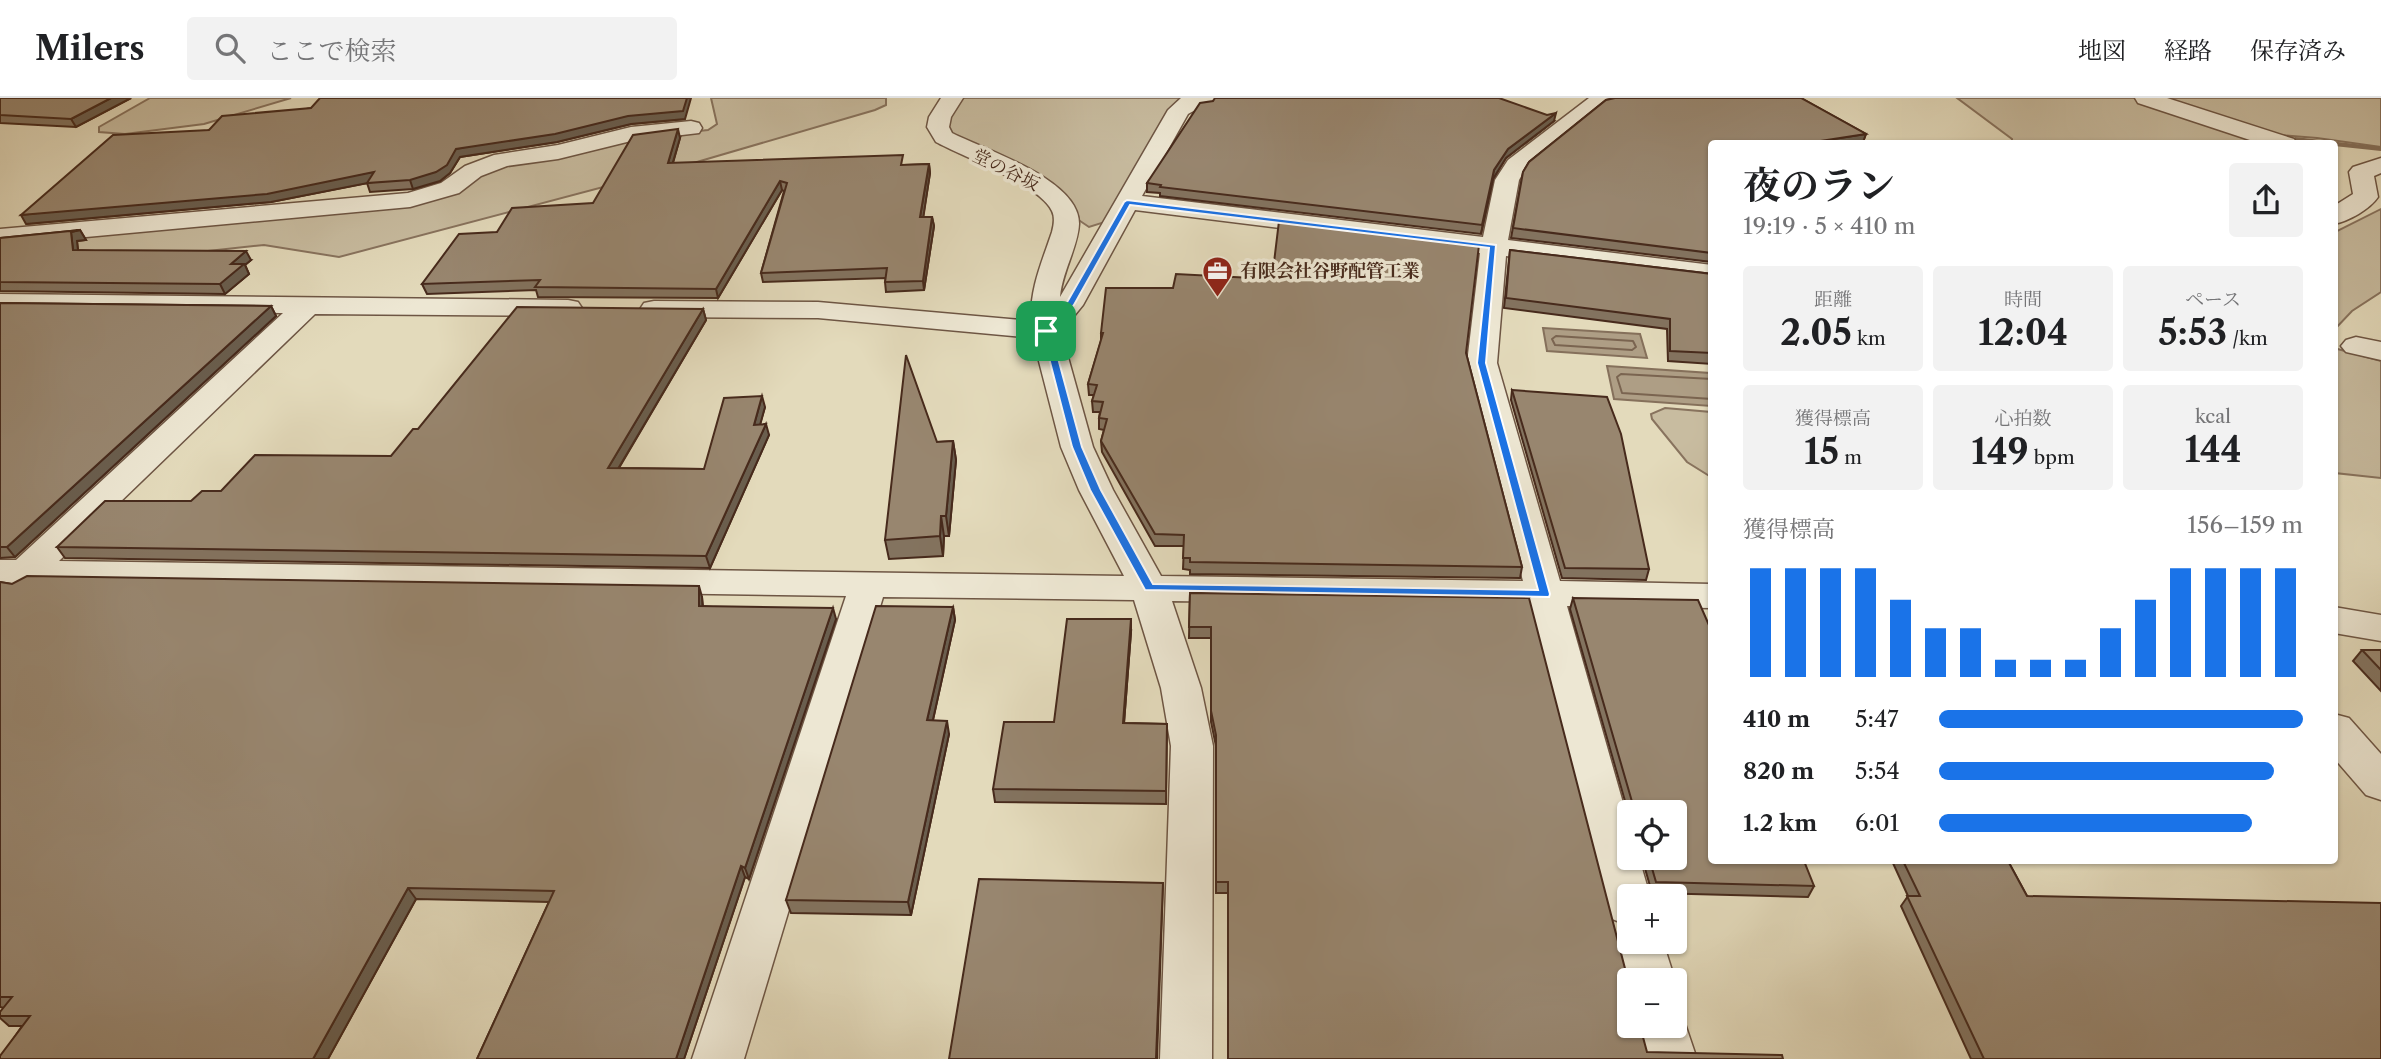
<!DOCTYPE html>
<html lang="ja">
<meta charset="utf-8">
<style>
:root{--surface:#fff;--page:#f2f2f2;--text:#202124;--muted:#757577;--line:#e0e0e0;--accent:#1a73e8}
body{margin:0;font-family:"Libre Caslon Text","Noto Serif JP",serif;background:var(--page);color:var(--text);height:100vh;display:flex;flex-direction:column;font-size:26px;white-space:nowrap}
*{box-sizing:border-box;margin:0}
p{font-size:23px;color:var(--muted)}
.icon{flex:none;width:38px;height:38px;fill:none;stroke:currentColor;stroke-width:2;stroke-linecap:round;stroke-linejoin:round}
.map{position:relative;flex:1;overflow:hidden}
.drawer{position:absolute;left:1708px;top:42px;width:630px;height:724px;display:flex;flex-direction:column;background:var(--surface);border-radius:7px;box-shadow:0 2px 5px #0004}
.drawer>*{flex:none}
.tools{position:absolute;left:1617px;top:702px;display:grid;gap:14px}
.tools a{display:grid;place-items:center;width:70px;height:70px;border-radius:7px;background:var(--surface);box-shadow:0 2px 5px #0004;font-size:35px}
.pin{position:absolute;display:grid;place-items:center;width:60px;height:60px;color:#fff;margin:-30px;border-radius:14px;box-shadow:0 4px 10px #0006}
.round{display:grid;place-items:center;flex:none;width:74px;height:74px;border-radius:7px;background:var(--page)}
.overview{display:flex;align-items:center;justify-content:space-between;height:119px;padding:0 35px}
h1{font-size:38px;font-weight:700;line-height:52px}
.stats{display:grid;grid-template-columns:repeat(3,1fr);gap:10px;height:119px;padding:7px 35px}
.stats div{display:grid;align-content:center;border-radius:7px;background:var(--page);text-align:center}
.stats b{font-size:35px;font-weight:700}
.stats small{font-size:19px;font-weight:400}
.stats p{font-size:19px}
.chart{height:196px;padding:14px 35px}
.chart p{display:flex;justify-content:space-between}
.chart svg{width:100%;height:126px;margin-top:7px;stroke:var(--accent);stroke-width:6}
ul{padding:0 35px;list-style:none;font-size:23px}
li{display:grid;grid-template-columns:112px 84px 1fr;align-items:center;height:52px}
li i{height:18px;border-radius:9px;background:var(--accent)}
header{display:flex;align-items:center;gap:42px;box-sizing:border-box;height:98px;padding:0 35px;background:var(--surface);border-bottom:2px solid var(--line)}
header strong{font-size:33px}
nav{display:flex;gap:38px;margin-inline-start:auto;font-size:24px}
.search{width:490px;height:63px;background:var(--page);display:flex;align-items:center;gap:18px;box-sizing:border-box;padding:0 24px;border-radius:7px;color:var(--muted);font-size:26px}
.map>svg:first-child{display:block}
.green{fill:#c8bca0;stroke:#88735e;stroke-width:2}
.water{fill:#ae9e85;stroke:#85705b;stroke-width:2}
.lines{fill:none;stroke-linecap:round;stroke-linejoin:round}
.shore{stroke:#7a6450;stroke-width:2}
.stream{fill:#85705b;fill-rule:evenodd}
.street-casing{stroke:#6e5644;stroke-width:3}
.street{fill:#ede7d3;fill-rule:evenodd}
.wall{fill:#83735f;stroke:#472a1c;stroke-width:2}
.shaded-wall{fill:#6a5e4e;stroke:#472a1c;stroke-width:2}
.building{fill:#98866f;stroke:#472a1c;stroke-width:2}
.route{fill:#1a73e8;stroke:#fff;stroke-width:2;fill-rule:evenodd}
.labels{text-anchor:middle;stroke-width:7;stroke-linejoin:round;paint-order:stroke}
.far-street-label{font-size:18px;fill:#472a1c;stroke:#ede7d3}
.far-poi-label{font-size:18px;font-weight:bold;fill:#472a1c;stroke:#ede7d3;text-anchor:start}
</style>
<header>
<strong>Milers</strong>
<div class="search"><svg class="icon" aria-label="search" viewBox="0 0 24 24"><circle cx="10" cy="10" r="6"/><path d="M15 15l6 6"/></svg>ここで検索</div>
<nav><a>地図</a><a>経路</a><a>保存済み</a></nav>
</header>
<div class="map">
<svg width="2381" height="961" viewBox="0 0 2381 961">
<rect width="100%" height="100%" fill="#e3dabb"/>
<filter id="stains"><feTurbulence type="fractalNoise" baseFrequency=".00286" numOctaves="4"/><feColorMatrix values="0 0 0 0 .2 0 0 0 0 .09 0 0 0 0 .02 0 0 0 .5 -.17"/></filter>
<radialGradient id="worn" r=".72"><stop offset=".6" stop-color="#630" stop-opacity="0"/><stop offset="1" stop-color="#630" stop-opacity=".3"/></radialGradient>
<g class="green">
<path d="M150,0H291L204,26L125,36L99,34V29Z"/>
<path d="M711,0H886V7L875,12L690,66L339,159L264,147L171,157L96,160L27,143L386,109L492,70L615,42L708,32L717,26Z"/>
<path d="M961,0H1191L1105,124L1089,129L953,37L948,29L949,19Z"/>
<path d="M1957,0H2134L2178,13L2256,43L2253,46L2012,45V41Z"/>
<path d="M2157,0H2381V49L2317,40L2279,37Z"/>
<path d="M2381,111V194L2352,213L2335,231V134Z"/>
<path d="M2334,250L2381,263V380L2335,375Z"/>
<path d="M1665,310L1711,314V379L1687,364L1652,321L1651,316Z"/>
</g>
<g class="water">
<path d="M1543,230L1640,236L1647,260L1547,253Z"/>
<path d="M1607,268L1710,275L1711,308L1614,301Z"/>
</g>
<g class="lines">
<g class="shore">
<path d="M1556,238L1633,243L1636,249L1632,252L1555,247L1552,241Z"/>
<path d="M1712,281L1621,276L1617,279L1622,295L1712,301"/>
</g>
<path class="stream" d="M2295,39L2381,49V53L2334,48V46L2298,43L2294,41Z"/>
<defs>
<g id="street">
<path d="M941,0H963L951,19L949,29L952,35C986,52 1080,82 1079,126C1078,149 1062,174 1060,199L1168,12L1181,0H1218C1212,8 1197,10 1188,16L1142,98L1483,139L1495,82L1508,62L1589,0H1613L1525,71L1519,82L1508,142L1712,167V183L1506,158L1497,265L1560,483L1712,486V510L1567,508L1629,726V760H1639L1650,798H1629V844H1663L1675,882H1629V891L1615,844L1622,829L1628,827L1612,821L1605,807L1529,508L1172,503L1201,590L1213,648L1212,961H1160L1171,648L1161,590L1134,502L883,499L744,961H692L846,498L34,486C25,496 15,495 3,492L0,487V462H16L283,215L0,212V196L568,202L578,204L582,210L578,216L568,218L315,216L59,463L1124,478L1079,392L1061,349L1033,240L818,220L654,219L644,217L640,211L644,205L654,203L818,204L1031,223C1030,190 1042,164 1052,134C1054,127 1055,119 1052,113C1039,86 963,59 936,44L927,29L929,19ZM1135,112L1480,155L1467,265L1523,483L1161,478L1113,392L1093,349L1061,234L1083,207Z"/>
<path d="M2135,0H2167L2294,41L2297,46H2262L2138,5Z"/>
<path d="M691,23L699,25L702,30L699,35L631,43L558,61L507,68L481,78L459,95L410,109L0,147V131L408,95L441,85L465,68L494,57L558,47L631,29Z"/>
<path d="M2381,60V75L2374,78L2378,99C2370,111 2349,123 2334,126V108L2353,96L2349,74L2353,69Z"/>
<path d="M2356,239L2381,244V262L2346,254L2341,248L2346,242Z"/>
<path d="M2334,509L2381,517V543L2334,535Z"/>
<path d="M2334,616L2349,620L2381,656V702L2366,697L2334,660Z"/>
<path d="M1675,909L1680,911L1697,961H1645L1637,928H1675Z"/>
</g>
</defs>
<use href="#street" class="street-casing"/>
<use href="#street" class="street"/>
</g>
<g class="wall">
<path d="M0,0H131L76,29L0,25Z"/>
<path d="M1615,0H1801L1866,36L1863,44L1854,46H1712V164L1511,140L1523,74L1529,64L1606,2Z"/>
<path d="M1213,3L1554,23L1506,60L1493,81L1481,136L1160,98V95L1147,94V85Z"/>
<path d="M311,10L685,21L631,26L557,44L460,59L450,75L440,83L413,91L370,94L367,85L271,104L26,126L209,32Z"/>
<path d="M680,40L673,65L904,67L929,66L930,75L923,119H932L934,128L924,192L886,194L885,184L886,180L763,184L761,175L784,93L782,92L718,200L538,199L536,192L427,196L422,186L497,134L593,105Z"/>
<path d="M80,132L86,142L77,143L78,152L251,162L245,167L249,176L225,196L0,193V140Z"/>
<path d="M1510,152L1712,176V266L1668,263L1667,231L1504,210Z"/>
<path d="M0,205L271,208L276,218L15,459L0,460Z"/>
<path d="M703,211L706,222L619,370L704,371L765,309L760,326L769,337L710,470L65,460L57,449L221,393L391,358Z"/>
<path d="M1101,235L1466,255L1522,469L1520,480L1190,476V472L1183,471L1184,448H1155L1102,354L1101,343L1104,332L1099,331V320L1100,314H1093L1092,303L1094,297H1089L1088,286L1101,243Z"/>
<path d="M1512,292L1649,471L1646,482L1562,480L1511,302Z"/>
<path d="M953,343L956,362L949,438H944L943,458L889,461L885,442L937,344Z"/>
<path d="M0,484L12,486L702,499L703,508L836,521L749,781L745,779L684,961H477L549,804L416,801L328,961H0L22,928H9L0,920V914L4,910L0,909Z"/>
<path d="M1190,495L1529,500L1228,961V795H1216V648L1211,624V540H1189Z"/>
<path d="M1573,500L1814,788L1808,799L1652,795L1642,760H1675V714H1629V717L1570,511Z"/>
<path d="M953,509L955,522L933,622L949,636L911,817L791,815L786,802Z"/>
<path d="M1131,534L1124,625L1167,626L1166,706L995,704L993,691L1054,624Z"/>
<path d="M2362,552H2381V593L2353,563Z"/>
<path d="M1892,763H2008L2027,798L2381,961H1971L1901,808L1908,798Z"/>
</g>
<g class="shaded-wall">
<path d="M111,0H131L76,29L71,21Z"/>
<path d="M687,0H691L685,21L631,26L557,44L460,59L450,75L440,83L413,91L410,82L456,51Z"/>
<path d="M1556,15L1554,23L1506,60L1493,81L1481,136L1494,72L1508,51Z"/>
<path d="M678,31L680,40L670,74L668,65Z"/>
<path d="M1866,36L1863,44L1854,46H1801Z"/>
<path d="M929,66L930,75L922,128L920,119Z"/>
<path d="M374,74L378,83L271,104L26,126L21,117Z"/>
<path d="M780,83L782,92L718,200L716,191Z"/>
<path d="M932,119L934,128L924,192L923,183Z"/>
<path d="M80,132L86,142L77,143L79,162L73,152L71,134Z"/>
<path d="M246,153L251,162L245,167L249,176L225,196L220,186L231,166Z"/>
<path d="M271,208L276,218L15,459L7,449Z"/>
<path d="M703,211L706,222L612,381L608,370Z"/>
<path d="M762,298L765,309L757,338L754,327Z"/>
<path d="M766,326L769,337L710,470L706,458Z"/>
<path d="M953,343L956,362L949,438L946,418Z"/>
<path d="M941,418L944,438L943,458L940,438Z"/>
<path d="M699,488L702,499L703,519L699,508Z"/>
<path d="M953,509L955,522L930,635L927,622Z"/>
<path d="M833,510L836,521L749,781L745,770Z"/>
<path d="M1131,521V534L1123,638V625Z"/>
<path d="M947,623L949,636L911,817L908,804Z"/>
<path d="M741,768L745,779L684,961H676Z"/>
<path d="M1163,785L1157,961H1156Z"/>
<path d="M408,790L416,801L328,961H313Z"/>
</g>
<g class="building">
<path d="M0,0H111L71,21L0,17Z"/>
<path d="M320,0H687L683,13L628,18L555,36L456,51L447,67L436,74L410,82L367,85L374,74L267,96L21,117L113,37L209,32L222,18L311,10Z"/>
<path d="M1215,0H1499L1547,17L1556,15L1508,51L1494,72L1482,127L1160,89L1161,87L1147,85L1200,5L1213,3Z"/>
<path d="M1615,0H1801L1866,36L1801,46H1712V155L1513,130L1523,74L1529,64L1606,2Z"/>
<path d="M678,31L668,65L903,57L901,67L929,66L920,119H932L923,183L885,184L887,170L761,175L787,85L780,83L716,191L535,189L540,182L422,186L459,136L497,134L512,110L593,105L633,37Z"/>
<path d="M1279,123L1479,147L1466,255L1522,469L1190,464V460H1183L1184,437L1155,436L1101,343L1107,321L1099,320L1103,304L1092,303L1097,287L1088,286L1103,235H1101L1106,190H1173L1176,176L1272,181Z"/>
<path d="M80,132L71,134L73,152L246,153L231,166H244L220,186L0,184V140Z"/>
<path d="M1510,152L1712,176V255L1670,253V221L1506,200Z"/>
<path d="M0,205L271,208L7,449H0Z"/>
<path d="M517,209L703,211L608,370L704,371L724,300L762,298L754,327L766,326L706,458L57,449L105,403H191L202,393H221L255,357L391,358L413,331H418Z"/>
<path d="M906,257L937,344L953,343L946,418H941L940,438L885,442Z"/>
<path d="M1512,292L1607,299L1621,336L1649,471L1565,470Z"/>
<path d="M27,478L699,488V508L833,510L745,770L741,768L676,961H477L554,793L408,790L313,961H0V958L30,918H0V914L12,899H0V484L12,486Z"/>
<path d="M1190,495L1529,500L1629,886V928H1640L1647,954L1782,957L1783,961H1228V784H1216V637L1211,613V529H1189Z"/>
<path d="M1573,500L1698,502L1712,534V763H1804L1814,788L1656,784L1649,760H1675V714H1635Z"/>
<path d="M876,508L953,509L927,622L947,623L908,804L786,802Z"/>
<path d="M1067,521H1131L1123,625L1167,626L1166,693L993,691L1004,624H1054Z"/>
<path d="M2362,552H2381V572Z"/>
<path d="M1903,763H2008L2027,798L2381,805V961H1984L1907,798H1920Z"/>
<path d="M979,781L1163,785L1156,961H949Z"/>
</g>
<path class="route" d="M1127,102L1496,147L1486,265L1550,496L1549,499L1145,492L1090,392L1072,349L1042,233L1066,206L1124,104ZM1130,107L1489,150L1477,265L1538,492L1153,486L1101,392L1082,349L1051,234L1074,207Z"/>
<defs>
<symbol id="office-pin" viewBox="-11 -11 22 30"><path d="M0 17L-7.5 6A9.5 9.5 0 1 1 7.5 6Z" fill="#8f2418" stroke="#ede7d3"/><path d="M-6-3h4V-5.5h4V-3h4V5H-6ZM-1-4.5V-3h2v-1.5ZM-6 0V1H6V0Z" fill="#fff"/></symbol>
</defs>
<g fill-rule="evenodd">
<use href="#office-pin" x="1200" y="156" width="35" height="47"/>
</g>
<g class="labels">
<g class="far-street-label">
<text transform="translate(1006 72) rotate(26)" y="6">堂の谷坂</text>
</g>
<g class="far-poi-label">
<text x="1240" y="179">有限会社谷野配管工業</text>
</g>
</g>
<rect width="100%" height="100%" filter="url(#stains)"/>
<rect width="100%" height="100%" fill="url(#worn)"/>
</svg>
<div class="tools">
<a><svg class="icon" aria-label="locate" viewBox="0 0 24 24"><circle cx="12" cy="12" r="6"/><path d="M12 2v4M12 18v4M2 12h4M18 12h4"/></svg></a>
<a>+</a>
<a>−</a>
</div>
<div class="pin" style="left:1046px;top:233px;background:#1e9e55"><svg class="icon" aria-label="arrive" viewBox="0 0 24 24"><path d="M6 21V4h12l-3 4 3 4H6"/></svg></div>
<section class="drawer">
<div class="overview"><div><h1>夜のラン</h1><p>19:19 · 5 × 410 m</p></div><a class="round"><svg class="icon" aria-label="share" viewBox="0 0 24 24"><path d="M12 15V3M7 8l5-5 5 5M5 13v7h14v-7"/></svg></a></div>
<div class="stats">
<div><p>距離</p><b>2.05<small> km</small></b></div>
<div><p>時間</p><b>12:04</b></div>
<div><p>ペース</p><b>5:53<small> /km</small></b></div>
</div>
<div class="stats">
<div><p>獲得標高</p><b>15<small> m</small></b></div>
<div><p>心拍数</p><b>149<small> bpm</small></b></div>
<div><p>kcal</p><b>144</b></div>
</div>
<div class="chart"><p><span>獲得標高</span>156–159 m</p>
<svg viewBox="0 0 160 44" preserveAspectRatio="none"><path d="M5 44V6M15 44V6M25 44V6M35 44V6M45 44V17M55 44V27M65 44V27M75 44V38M85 44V38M95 44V38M105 44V27M115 44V17M125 44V6M135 44V6M145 44V6M155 44V6"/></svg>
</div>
<ul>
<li><b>410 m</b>5:47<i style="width:100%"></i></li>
<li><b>820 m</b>5:54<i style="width:92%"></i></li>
<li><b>1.2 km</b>6:01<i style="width:86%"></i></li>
</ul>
</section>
</div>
